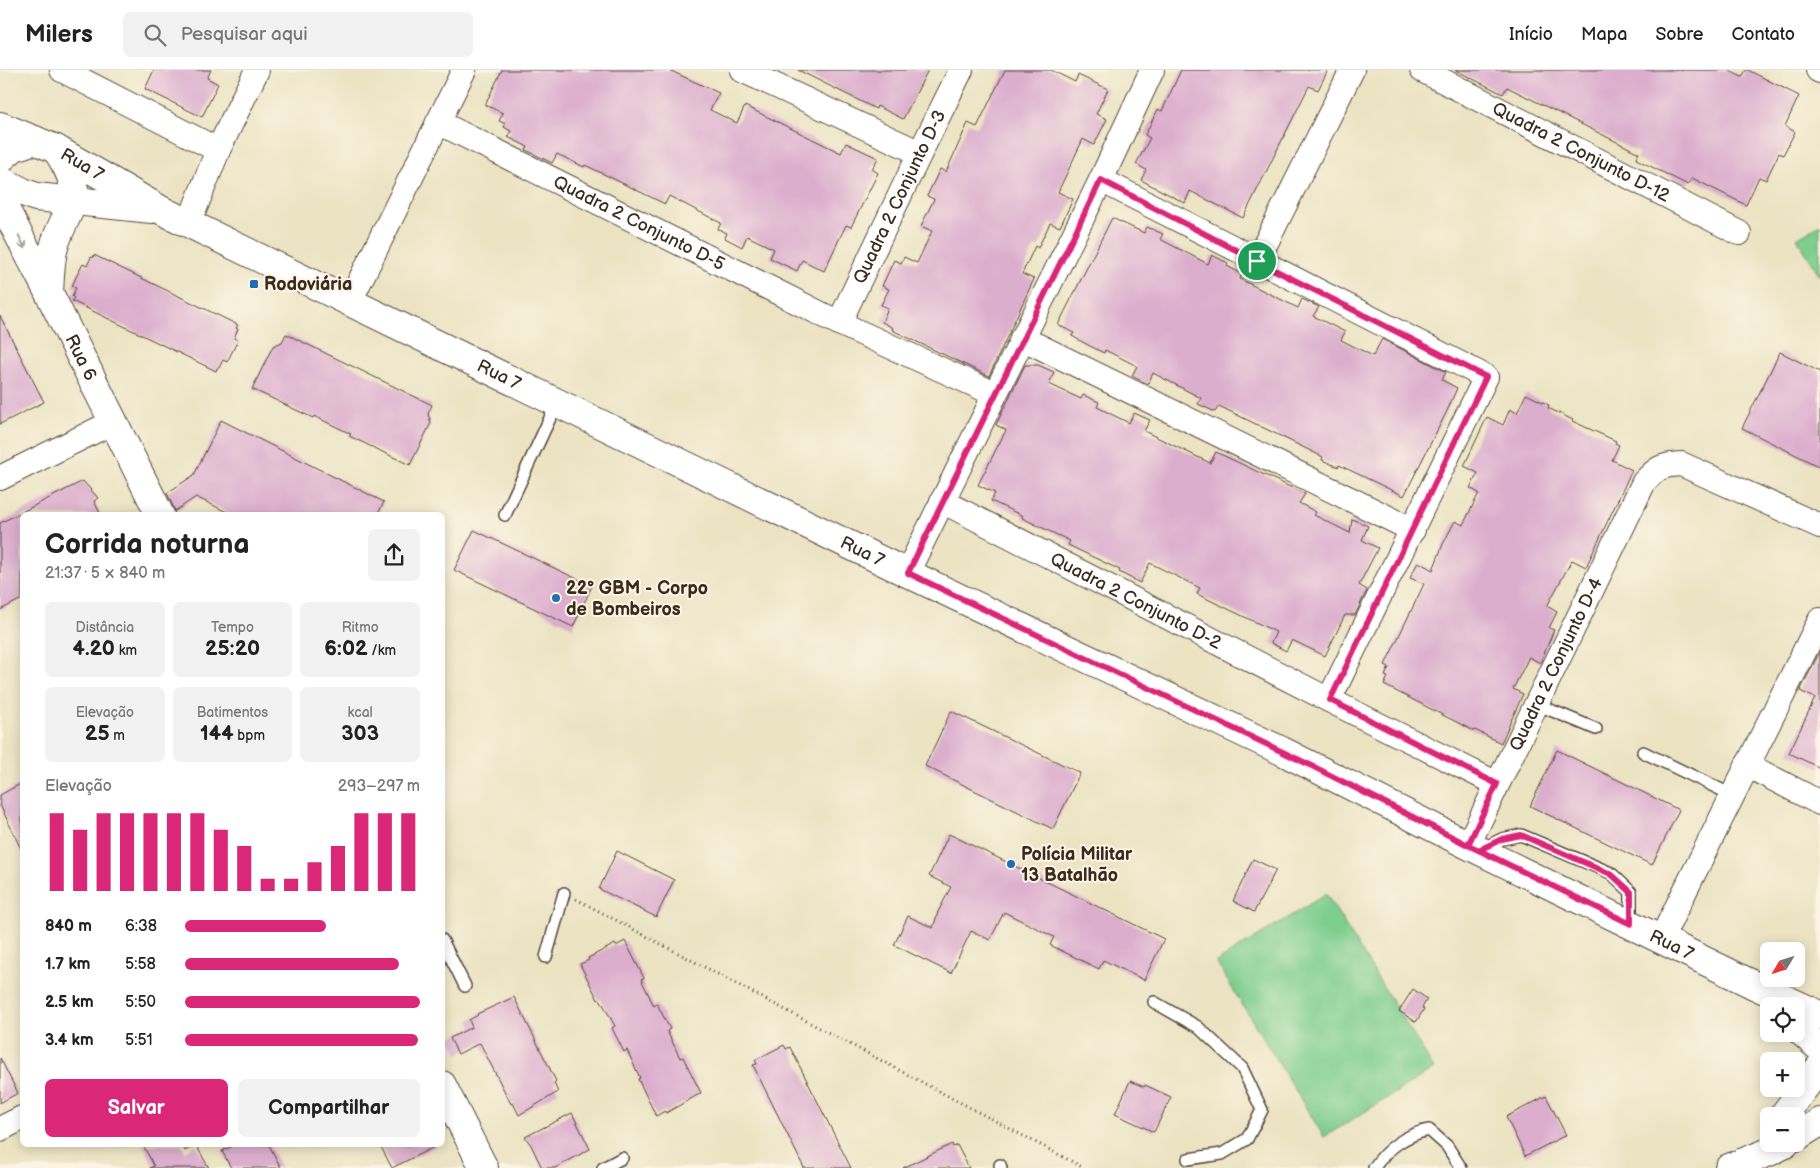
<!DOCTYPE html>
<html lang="pt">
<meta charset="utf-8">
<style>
:root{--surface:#fff;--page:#f2f2f2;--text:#222;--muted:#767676;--line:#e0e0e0;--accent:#db2777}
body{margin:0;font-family:"Balsamiq Sans",sans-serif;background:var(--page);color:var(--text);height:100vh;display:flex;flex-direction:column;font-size:19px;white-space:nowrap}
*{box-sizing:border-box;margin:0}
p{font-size:16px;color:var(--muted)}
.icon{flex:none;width:28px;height:28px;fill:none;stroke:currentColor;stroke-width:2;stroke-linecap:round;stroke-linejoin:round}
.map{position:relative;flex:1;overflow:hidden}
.details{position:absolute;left:20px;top:442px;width:425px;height:635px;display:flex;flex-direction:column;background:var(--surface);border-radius:8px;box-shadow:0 2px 12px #0003}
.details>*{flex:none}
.needle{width:32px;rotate:232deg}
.fabs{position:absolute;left:1760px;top:872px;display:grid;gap:10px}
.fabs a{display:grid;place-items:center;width:45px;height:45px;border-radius:8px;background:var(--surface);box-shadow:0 2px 12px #0003;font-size:25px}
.pin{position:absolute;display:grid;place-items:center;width:42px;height:42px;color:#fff;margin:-21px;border:2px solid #fff;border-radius:50%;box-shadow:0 1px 5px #0007}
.round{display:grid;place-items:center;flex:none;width:52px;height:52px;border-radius:8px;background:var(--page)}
.summary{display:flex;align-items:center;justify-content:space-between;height:85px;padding:0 25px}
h1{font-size:28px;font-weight:600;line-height:38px}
.figures{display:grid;grid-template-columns:repeat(3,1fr);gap:8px;height:85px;padding:5px 25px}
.figures div{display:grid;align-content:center;border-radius:8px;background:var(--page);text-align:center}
.figures b{font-size:21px;font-weight:600}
.figures small{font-size:14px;font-weight:400}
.figures p{font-size:14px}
.chart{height:140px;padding:10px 25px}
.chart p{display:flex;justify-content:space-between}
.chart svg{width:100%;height:90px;margin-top:5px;stroke:var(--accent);stroke-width:6}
.cta{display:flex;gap:10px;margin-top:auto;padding:10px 25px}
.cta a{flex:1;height:58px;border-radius:8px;background:var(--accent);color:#fff;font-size:20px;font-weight:600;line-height:58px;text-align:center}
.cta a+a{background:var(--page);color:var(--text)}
ul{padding:0 25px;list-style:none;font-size:16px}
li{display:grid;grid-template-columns:80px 60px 1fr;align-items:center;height:38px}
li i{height:12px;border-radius:6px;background:var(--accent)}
header{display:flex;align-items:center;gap:30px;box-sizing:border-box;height:70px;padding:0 25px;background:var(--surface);border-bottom:1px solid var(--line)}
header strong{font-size:24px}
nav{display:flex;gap:28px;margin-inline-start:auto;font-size:18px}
.search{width:350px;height:45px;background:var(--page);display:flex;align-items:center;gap:12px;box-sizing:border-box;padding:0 18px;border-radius:8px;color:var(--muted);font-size:19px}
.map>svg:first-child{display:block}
.green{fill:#7ece8e;stroke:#5c7c56}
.building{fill:#dcaece}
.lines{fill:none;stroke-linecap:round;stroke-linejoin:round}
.service-casing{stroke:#554637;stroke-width:14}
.minor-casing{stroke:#554637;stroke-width:26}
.tertiary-casing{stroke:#554637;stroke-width:30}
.secondary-casing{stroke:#554637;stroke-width:30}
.path{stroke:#554637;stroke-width:3;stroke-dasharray:1 4;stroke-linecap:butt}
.service{stroke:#fff;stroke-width:11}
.minor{stroke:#fff;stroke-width:24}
.tertiary{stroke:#fff;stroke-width:28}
.secondary{stroke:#fff;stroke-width:28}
.oneway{stroke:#a79f9a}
.route-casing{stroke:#fff;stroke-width:10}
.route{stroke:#db2777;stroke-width:6}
.poi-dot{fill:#1f6fb2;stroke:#fcf5e5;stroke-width:2}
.labels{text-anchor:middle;stroke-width:4;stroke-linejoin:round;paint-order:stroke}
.street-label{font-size:18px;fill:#3b2a1e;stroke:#fcf5e5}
.poi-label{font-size:18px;font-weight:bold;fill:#3b2a1e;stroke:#fcf5e5;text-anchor:start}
</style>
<header>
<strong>Milers</strong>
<div class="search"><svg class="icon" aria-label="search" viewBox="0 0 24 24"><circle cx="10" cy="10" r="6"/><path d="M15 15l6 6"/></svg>Pesquisar aqui</div>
<nav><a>Início</a><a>Mapa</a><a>Sobre</a><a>Contato</a></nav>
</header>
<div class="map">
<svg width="1820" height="1098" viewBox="0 0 1820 1098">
<rect width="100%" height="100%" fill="#fcf5e5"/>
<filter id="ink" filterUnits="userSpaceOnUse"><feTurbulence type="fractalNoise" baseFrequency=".02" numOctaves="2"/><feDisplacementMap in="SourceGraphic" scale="10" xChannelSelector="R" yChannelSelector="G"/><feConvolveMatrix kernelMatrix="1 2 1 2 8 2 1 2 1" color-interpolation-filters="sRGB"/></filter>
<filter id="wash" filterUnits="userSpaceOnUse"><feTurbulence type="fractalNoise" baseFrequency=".0096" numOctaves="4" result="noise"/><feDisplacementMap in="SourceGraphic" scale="20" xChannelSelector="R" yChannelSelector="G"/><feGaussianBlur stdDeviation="1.12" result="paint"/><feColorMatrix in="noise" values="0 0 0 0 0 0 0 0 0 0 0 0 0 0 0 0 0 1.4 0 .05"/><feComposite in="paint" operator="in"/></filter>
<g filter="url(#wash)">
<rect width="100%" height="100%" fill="#ebe3c2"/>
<g class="green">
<path d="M1820,154V206L1797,168Z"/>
<path d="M1326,824L1434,999L1324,1067L1216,892Z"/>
</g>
<g id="blocks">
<g class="building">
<path d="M154,0H211L207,8L218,14L202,47L145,19Z"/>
<path d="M502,0H669L719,23L710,40L737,53L745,36L841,83L846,73L878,88L872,99L878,103L851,157L846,155L824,201L802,190L797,201L770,188L774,179L747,166L742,177L725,168L727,163L718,159L721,153L669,126L665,134L585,95L584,97L557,84L552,93L526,80L528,77L508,67L511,61L504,57L506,54L499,51L503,43L485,35Z"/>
<path d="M798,0H928L903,49L877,36L876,39Z"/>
<path d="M1005,0H1051L1075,12L1078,5L1108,19L1096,44L1107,49L1094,75L1083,69L1058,122L1073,129L1060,157L1050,153L1038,178L1035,176L1022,204L1034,209L989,306L892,260L893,258L882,252L888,238L881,235L889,219L882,216L894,190L901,193L904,187L917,193L932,161L921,156L934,129L927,126L940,99L946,102L968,53L977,57Z"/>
<path d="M1181,0H1328L1318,20L1309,16L1243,148L1190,121L1185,133L1141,110L1146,100L1136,94L1150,68L1145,65L1158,39L1162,41Z"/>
<path d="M1455,0H1728L1742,7L1746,0H1748L1799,26L1785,56L1795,62L1783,85L1779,83L1766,110L1759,107L1746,135L1692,108L1688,115L1636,89L1639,83L1507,17L1503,24Z"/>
<path d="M1112,148L1144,163L1147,157L1163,164L1160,169L1208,194L1212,185L1228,193L1227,196L1242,204L1240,209L1298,238L1302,229L1319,237L1313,246L1345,262L1341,270L1373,286L1382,269L1446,302L1442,310L1457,318L1447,341L1404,426L1339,395L1338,397L1322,390L1323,387L1219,336L1215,342L1198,334L1201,328L1153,303L1148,314L1132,306L1137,296L1105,280L1104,283L1088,275L1072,266L1074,263L1058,255Z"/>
<path d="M94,185L238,255L236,258L238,259L234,268L238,270L227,292L223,290L219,298H217L216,301L72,231L74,228L72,226L76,218L72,216L77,205L83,194L87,196L91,187L93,188Z"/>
<path d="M0,246L44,332L0,354Z"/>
<path d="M286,264L432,335L428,344L431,353L410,395L349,366L351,364L314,346L313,348L252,319L273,276L282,272Z"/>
<path d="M1780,282L1820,302V397L1742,358Z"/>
<path d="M1025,295H1038L1054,302L1049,314L1081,329L1083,325L1099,332L1097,337L1129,353L1134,343L1150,350L1144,361L1210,393L1216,382L1305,424L1299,433L1316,442L1314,445L1350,463L1352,449L1368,456L1362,470L1378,478L1359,515L1367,520L1355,545H1345L1325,586L1292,570L1286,581L1271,573L1276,562L1197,524L1200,518L1150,493L1140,513L1119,502L1120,500L1068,475L1070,471L1022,448L1023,446L991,431L995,423L978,415L1006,360L996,355Z"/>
<path d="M1526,324L1549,335L1548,338L1573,350L1572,351L1616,371L1615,373L1619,375L1612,390L1632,400L1586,497L1572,490L1547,536L1557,542L1549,558L1554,560L1540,593L1529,587L1513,619L1523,624L1501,673L1475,660L1474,661L1384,615L1388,607L1385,606L1389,597L1385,595L1424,514L1410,508L1418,492L1433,500L1443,474L1455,451L1463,455L1479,423L1470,418L1478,403L1464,396L1487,347L1503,355L1510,339L1517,343Z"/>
<path d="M221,350L384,432L377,445H233L196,427L175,441L167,423L194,405Z"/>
<path d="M83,411L98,428L94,431L101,445H22V529L0,540V453Z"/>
<path d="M474,460L592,516L573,557L454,500Z"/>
<path d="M1820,581V698L1789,683L1815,628L1800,621Z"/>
<path d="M951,641L1080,703L1053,759L925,696Z"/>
<path d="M1557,680L1679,740L1652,795L1530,736Z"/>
<path d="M22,713V781L0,735V725Z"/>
<path d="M949,764L1164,869L1144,910L1103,890L1099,899L1050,875L1054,867L1004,842L990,870L971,861L951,903L894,875L908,846L933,858L938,842L951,817L929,806Z"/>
<path d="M617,781L674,810L656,847L599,819Z"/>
<path d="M1253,789L1276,800L1254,842L1233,831Z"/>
<path d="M625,871L644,908L641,909L654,936L657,934L670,959L667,961L680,988L683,987L701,1023L666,1043L665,1041L656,1046L638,1009L640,1008L627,980L624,982L612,958L615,956L600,929L598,930L580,894L589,890L588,888L615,874L616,876Z"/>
<path d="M1413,919L1427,929L1422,938L1424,939L1416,952L1399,941Z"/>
<path d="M514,927L556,1011L554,1013L558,1022L519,1045L513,1033L511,1034L480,973L458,984L450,968L472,957L469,950L478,945L477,944Z"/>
<path d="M784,975L786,979L790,977L851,1098H804L753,995L757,994L755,990Z"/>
<path d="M0,988L18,1023L0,1033Z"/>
<path d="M1130,1011L1144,1017L1145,1015L1171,1027L1154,1062L1115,1044Z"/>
<path d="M1546,1026L1566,1065L1525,1086L1506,1047Z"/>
<path d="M572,1043L590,1079L555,1098H542L531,1075L525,1067Z"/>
<path d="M952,1074L953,1077L957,1075L969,1098H903Z"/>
<path d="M143,1075H182L185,1081L196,1075L209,1098H150L154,1096Z"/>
<path d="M235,1075H269L281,1098H231L222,1081Z"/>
<path d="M380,1075H438L392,1098Z"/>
</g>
</g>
</g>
<g filter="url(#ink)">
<use href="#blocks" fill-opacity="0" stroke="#554637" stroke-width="1"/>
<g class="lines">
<defs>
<g id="service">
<path d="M505,445L557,333"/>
<path d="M1536,634L1596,659"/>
<path d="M1643,682L1732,725"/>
<path d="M1482,779L1502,769L1521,765L1611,803L1631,822V854"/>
<path d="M442,870L465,916"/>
<path d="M546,887L564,823"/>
<path d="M1154,932L1198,957L1242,998L1262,1040L1247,1069L1222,1084L1188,1089"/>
<path d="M1000,1095L1001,1098"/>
<path d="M603,1098L622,1088"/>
<path d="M1374,1098C1386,1079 1407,1064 1429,1060L1447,1076L1461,1098"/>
</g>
<g id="minor">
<path d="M62,0L218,80"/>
<path d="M742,0L920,83"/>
<path id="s1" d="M1422,0L1739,163"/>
<path d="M1818,0L1820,1"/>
<path id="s2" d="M438,52L839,253L995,324"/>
<path d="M1101,110L1486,307L1329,630"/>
<path d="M189,153L218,80L257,0"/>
<path d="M1257,191L1352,0"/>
<path d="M350,231L464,0"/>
<path id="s3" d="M839,253L920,83L961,0"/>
<path d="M1022,268L1413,460"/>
<path d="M0,408L113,352"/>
<path id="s4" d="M942,431L1329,630L1497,714"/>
<path d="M907,503L1101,110L1152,0"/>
<path d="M1747,695L1820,733"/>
<path id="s5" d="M1468,775L1644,412C1657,398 1661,395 1681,394L1820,456"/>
<path d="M1661,869L1820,550"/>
<path d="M0,1059L22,1048"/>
</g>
<g id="tertiary">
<path d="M0,89L14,77L35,70"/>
<path id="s6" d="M0,129L49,223L160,445"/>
<path d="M49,223C50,208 50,191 54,177C58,161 67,148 72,133C79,115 66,94 56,79"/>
<path d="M442,1015L484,1098"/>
<path d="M1783,1046L1820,997"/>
<path d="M1796,1067L1820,1052"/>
<path d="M1729,1098L1769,1082L1785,1074"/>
</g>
<g id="secondary">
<path id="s7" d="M0,56L56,79L161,140L907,503L1282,681L1468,775L1754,915L1820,945"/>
<path d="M0,110L23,122L36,127L152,139"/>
<path d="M1796,957L1820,978"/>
</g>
</defs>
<use href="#service" class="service-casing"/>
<use href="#minor" class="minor-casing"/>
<use href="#tertiary" class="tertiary-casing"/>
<use href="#secondary" class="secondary-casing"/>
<path class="path" d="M576,829L1084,1098"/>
<use href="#service" class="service"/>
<use href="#minor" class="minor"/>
<use href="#tertiary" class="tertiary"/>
<use href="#secondary" class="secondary"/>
</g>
<defs><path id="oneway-shaft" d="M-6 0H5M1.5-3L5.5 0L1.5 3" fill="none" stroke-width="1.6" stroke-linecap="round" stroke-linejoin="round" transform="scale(1.25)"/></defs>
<use class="oneway" href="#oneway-shaft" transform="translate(22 172) rotate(63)"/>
</g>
<g class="lines" filter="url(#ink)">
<defs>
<path id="route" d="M1257,191L1101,110L908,503L1310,695L1468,775L1631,854V822L1611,804L1521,765L1502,769L1479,780L1468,775L1497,714L1330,630L1486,307L1257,191"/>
</defs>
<use href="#route" class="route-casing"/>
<use href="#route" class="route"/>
</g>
<g class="poi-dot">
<rect x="249" y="209" width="10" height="10" rx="2.5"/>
<circle cx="556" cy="528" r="5"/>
<circle cx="1011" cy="794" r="5"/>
</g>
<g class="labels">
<g class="street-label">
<text dy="6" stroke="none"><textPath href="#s1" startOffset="179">Quadra 2 Conjunto D-12</textPath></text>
<text dy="6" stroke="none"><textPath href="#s7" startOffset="91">Rua 7</textPath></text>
<text dy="6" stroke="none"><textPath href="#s3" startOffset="140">Quadra 2 Conjunto D-3</textPath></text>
<text dy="6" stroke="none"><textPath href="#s2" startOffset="225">Quadra 2 Conjunto D-5</textPath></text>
<text dy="6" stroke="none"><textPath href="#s6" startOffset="178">Rua 6</textPath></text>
<text dy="6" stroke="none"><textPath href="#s7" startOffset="558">Rua 7</textPath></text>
<text dy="6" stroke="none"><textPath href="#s7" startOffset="962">Rua 7</textPath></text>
<text dy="6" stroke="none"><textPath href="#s4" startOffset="218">Quadra 2 Conjunto D-2</textPath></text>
<text dy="6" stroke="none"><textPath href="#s5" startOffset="201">Quadra 2 Conjunto D-4</textPath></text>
<text dy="6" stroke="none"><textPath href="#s7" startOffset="1862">Rua 7</textPath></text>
</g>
<g class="poi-label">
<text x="264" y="220">Rodoviária</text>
<text x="566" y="524">22° GBM - Corpo<tspan x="566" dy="21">de Bombeiros</tspan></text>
<text x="1021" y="790">Polícia Militar<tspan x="1021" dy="21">13 Batalhão</tspan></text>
</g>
</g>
</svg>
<div class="fabs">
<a><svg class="needle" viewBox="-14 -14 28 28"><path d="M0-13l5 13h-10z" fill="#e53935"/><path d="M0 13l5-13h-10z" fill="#767676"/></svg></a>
<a><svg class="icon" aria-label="locate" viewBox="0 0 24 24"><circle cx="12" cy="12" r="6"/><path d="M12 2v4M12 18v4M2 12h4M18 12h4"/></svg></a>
<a>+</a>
<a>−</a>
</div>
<div class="pin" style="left:1257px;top:191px;background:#1e9e55"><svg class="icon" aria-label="arrive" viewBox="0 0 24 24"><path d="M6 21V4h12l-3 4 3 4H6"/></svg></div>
<section class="details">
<div class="summary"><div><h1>Corrida noturna</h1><p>21:37 · 5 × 840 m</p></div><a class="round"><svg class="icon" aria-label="share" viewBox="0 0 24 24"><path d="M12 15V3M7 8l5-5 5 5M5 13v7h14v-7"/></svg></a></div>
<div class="figures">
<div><p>Distância</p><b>4.20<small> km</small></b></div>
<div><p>Tempo</p><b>25:20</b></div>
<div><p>Ritmo</p><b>6:02<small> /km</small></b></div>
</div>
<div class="figures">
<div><p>Elevação</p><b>25<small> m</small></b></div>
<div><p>Batimentos</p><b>144<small> bpm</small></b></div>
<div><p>kcal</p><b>303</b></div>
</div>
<div class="chart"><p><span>Elevação</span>293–297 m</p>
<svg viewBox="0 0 160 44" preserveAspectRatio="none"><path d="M5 44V6M15 44V14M25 44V6M35 44V6M45 44V6M55 44V6M65 44V6M75 44V14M85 44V22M95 44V38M105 44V38M115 44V30M125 44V22M135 44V6M145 44V6M155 44V6"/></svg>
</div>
<ul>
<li><b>840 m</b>6:38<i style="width:60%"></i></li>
<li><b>1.7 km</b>5:58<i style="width:91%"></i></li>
<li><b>2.5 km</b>5:50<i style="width:100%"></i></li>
<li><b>3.4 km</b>5:51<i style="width:99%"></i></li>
</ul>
<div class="cta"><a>Salvar</a><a>Compartilhar</a></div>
</section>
</div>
